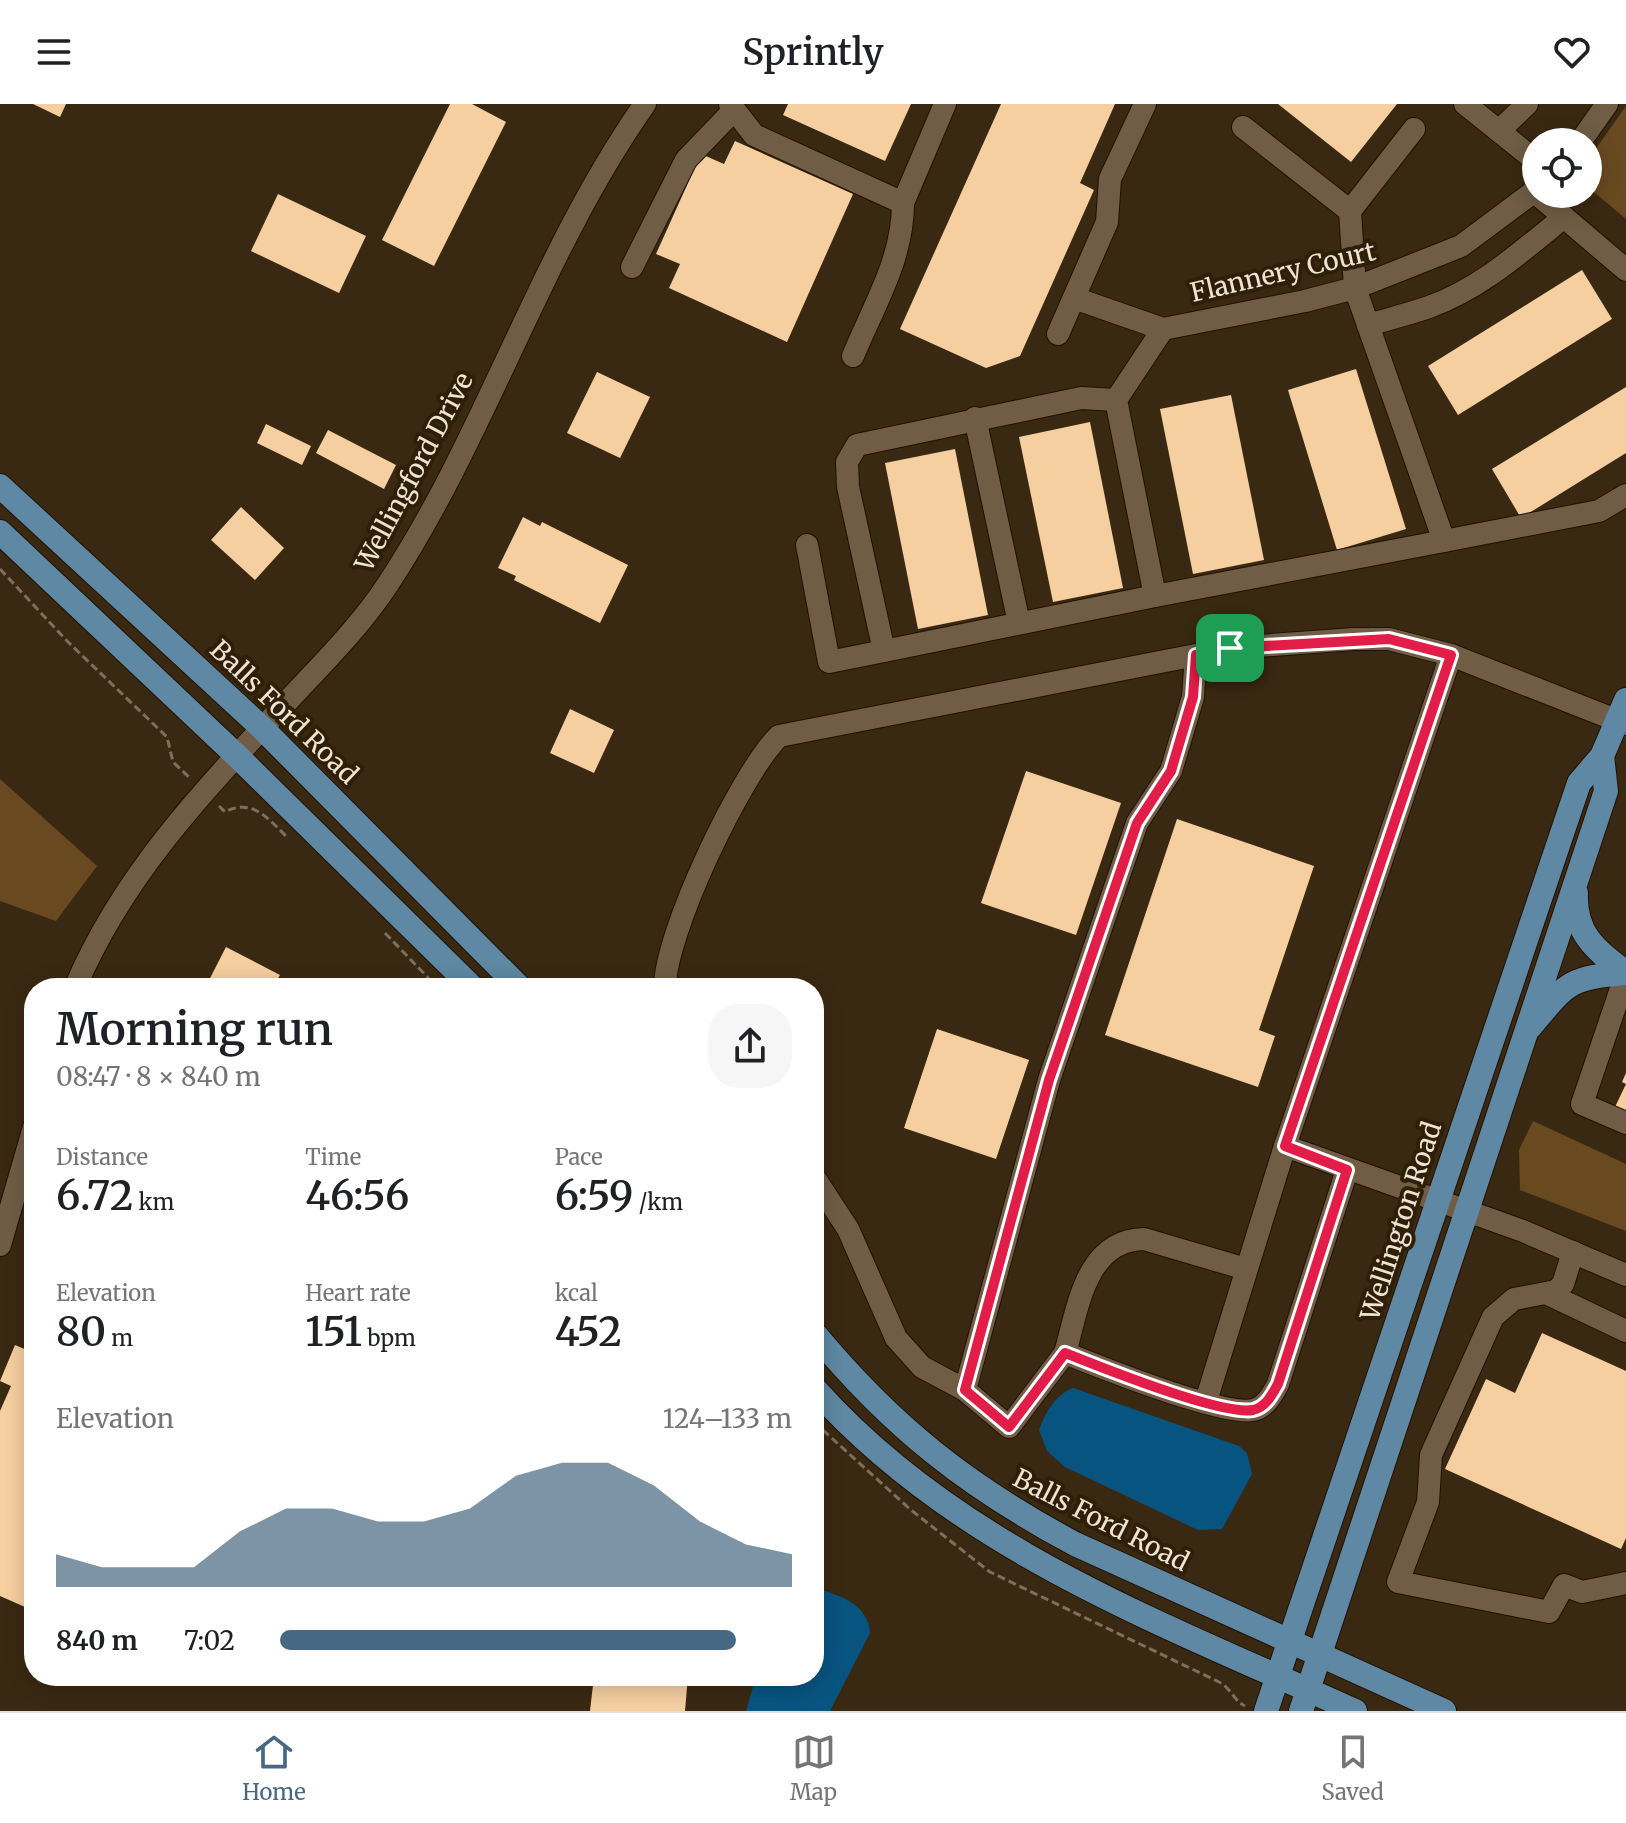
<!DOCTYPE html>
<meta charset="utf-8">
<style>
:root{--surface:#fff;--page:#f6f6f6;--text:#202124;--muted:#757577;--line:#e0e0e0;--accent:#476883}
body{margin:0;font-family:Merriweather,serif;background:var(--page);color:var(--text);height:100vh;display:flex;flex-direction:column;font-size:30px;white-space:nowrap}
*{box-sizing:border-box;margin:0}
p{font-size:26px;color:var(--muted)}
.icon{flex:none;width:44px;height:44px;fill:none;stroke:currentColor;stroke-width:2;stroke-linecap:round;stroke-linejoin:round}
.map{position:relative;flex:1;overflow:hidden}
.panel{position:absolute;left:24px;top:874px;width:800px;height:708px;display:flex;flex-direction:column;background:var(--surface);border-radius:32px;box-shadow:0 4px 20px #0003}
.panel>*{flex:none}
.tools{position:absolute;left:1522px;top:24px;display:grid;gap:16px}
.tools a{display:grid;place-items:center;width:80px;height:80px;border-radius:50%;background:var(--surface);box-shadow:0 4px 20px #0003;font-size:40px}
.pin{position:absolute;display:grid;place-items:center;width:68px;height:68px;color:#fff;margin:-34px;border-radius:16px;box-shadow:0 4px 12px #0006}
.round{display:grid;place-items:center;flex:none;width:84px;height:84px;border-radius:32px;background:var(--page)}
.head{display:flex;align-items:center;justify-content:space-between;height:136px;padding:0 32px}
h1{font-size:44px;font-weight:600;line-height:60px}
.figures{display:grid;grid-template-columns:repeat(3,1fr);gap:12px;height:136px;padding:8px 32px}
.figures div{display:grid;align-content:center}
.figures b{font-size:40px;font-weight:600}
.figures small{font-size:22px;font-weight:400}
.figures p{font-size:22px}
.chart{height:224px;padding:16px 32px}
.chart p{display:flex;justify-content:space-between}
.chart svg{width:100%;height:144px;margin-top:8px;fill:var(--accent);opacity:.7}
ul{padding:0 32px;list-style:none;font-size:26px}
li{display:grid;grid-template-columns:128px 96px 1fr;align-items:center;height:60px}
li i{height:20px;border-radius:10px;background:var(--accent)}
header{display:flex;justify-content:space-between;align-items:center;height:104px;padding:0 32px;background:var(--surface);font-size:36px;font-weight:600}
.tab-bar{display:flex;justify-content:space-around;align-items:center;height:112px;border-top:2px solid var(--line);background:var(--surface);font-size:22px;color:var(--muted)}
.tab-bar a{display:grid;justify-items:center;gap:4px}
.tab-bar .current{color:var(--accent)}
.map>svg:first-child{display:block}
.green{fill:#694a20}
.water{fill:#085481}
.building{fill:#f6cfa1}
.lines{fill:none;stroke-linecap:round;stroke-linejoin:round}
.minor-casing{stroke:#211100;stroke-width:24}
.major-casing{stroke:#211100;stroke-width:26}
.path{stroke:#7e6f5c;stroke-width:3;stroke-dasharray:8 4;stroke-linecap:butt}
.minor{stroke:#715d45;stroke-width:22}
.major{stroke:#5e88a3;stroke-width:24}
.route-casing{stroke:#fff;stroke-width:16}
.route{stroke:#e11d48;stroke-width:10}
.labels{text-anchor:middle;stroke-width:8;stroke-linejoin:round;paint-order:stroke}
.street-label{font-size:26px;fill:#efe3d5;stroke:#301f07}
</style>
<header><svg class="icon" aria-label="menu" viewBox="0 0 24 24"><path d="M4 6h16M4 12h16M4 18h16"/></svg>Sprintly<svg class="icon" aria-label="heart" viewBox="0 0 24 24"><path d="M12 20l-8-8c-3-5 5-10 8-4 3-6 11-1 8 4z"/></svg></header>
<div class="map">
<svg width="1626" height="1607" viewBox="0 0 1626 1607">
<rect width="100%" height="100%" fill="#3a2912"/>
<g class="green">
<path d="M1626,2V115L1588,83V56Z"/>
<path d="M0,675L97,762L56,817L0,797Z"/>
<path d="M1533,1017L1626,1060V1127L1520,1086L1519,1046Z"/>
</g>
<g class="water">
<path d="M1073,1284L1239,1342L1247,1349L1252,1370L1222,1425L1198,1426L1065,1363L1047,1347L1039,1326C1045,1309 1055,1291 1073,1284Z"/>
<path d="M814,1484C839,1490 869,1501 870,1529L830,1607H746L756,1572H814Z"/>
</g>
<g class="building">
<path d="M33,0H66L60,13Z"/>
<path d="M450,0H472L506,18L434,162L382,136Z"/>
<path d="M788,0H911L885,57L783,11Z"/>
<path d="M1001,0H1115L1080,79L1094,86L1020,252L986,264L900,225Z"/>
<path d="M1278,0H1397L1351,58Z"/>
<path d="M735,37L853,90L787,238L669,184L680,160L656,150L701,50L724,60Z"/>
<path d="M278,90L366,132L339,189L251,147Z"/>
<path d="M1582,166L1612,215L1458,311L1428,262Z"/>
<path d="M1356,265L1406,425L1337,446L1288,286Z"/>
<path d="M597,268L650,293L620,354L567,329Z"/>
<path d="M1626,283V349L1521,414L1492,365Z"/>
<path d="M1231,291L1264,456L1193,470L1160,305Z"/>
<path d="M1090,318L1123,484L1053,498L1019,333Z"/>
<path d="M266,320L311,342L302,361L257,339Z"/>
<path d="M328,326L396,361L384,385L316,349Z"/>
<path d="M955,345L988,511L918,525L885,359Z"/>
<path d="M241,403L284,444L255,476L211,436Z"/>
<path d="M523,413L540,422L542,418L628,461L600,519L514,476L516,472L498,464Z"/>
<path d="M570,605L614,626L594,669L550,649Z"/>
<path d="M1026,667L1121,699L1076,831L981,799Z"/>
<path d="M1177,715L1314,762L1259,926L1275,932L1258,983L1105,931Z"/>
<path d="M226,843L280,871L273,884H205Z"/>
<path d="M937,925L1029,956L996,1055L904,1024Z"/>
<path d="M1626,969V1008L1615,1003L1626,980L1622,978Z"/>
<path d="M1542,1229L1626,1267V1434L1621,1445L1445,1365L1486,1275L1515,1289Z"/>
<path d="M15,1241L34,1249V1480L25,1503L0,1492V1307L11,1282L0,1277Z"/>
<path d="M594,1572H688L685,1607H590Z"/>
</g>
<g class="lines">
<defs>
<g id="minor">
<path d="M730,0L754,31L903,99L945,0"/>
<path d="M1465,0L1536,57"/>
<path d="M1243,23L1350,107L1355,184L1444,437L1599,407L1626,391"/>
<path d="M1499,27L1527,0"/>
<path d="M1580,38L1607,0"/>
<path d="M1537,90L1626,166"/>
<path d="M1350,107L1414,25"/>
<path d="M632,163L686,56L734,6"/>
<path d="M1074,194L1163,225L1305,197L1355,184L1461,142L1536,86"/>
<path d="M1368,221C1388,215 1409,210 1429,203C1480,185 1522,147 1564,113"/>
<path d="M1163,225L1116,296L1155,492L1444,437"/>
<path d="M1058,230L1107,118L1110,75L1145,0"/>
<path d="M853,252C874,201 903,155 903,99"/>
<path d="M975,314L1019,519"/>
<path d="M807,441L829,558L884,547L848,383L847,358L857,341L1081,294L1116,296"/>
<path d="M884,547L1155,492"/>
<path d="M1626,620L1451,551L1285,1042L1523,1127L1626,1171"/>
<path d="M1626,870L1582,1000L1626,1019"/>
<path d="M75,884C122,772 204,686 286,599C321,561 360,523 388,480C488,328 540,149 645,0"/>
<path d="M665,884C664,831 741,669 779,632L1196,551"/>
<path d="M814,1073L848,1125L896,1234L922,1263L965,1286"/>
<path d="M0,1141L34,1023"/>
<path d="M1573,1148L1563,1180L1556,1187L1514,1195L1493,1213L1431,1351L1428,1398L1398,1478L1549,1508L1564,1481L1582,1488L1626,1479"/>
<path d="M1246,1165L1144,1135C1085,1136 1078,1205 1065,1249C1100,1263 1222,1312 1253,1306C1266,1303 1272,1291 1278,1280L1347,1066"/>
<path d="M1548,1190L1626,1227"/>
<path d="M1065,1249L1009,1323L965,1286L1049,976L1137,719L1171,667L1193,593L1196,551L1230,544L1354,535H1389L1451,551"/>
<path d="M1206,1297L1285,1042"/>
</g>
<g id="major">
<path d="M0,382L262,624L520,884"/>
<path d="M0,428L236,651L473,884"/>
<path d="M1576,789C1574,830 1596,846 1626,869"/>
<path d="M1531,922C1567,879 1568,874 1626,869"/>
<path d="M814,1229C893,1324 967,1382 1075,1440L1444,1607"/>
<path d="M814,1284C957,1445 1164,1520 1355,1607"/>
<path d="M1266,1607L1579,679L1602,652L1626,596"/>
<path d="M1301,1607L1606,687L1602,652"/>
</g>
</defs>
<use href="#minor" class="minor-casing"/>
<use href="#major" class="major-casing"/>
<g class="path">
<path d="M0,465L68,538L167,633L173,658L191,675"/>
<path d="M219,702L225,708C253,693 269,716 288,734"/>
<path d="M385,829L438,884"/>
<path d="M814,1318L911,1406L990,1468L1219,1578C1232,1585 1234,1597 1245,1602"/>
</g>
<use href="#minor" class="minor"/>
<use href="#major" class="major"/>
</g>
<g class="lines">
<defs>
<path id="route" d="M1389,535L1451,551L1285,1042L1347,1066L1278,1280C1272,1291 1266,1303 1253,1306C1222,1312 1100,1263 1065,1249L1009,1323L965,1286L1049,976L1137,719L1171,667L1193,593L1196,551L1230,544Z"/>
</defs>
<use href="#route" class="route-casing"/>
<use href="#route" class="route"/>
</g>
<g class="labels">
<g class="street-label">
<text transform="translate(1283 168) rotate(-13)" y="9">Flannery Court</text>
<text transform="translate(414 368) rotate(-62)" y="9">Wellingford Drive</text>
<text transform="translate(284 608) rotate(44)" y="9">Balls Ford Road</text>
<text transform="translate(1401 1117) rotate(-72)" y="9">Wellington Road</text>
<text transform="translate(1101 1416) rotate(27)" y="9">Balls Ford Road</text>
</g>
</g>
</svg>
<div class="tools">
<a><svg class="icon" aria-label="locate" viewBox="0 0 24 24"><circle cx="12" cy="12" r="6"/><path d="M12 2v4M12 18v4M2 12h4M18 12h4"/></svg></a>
</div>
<div class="pin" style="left:1230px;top:544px;background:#1e9e55"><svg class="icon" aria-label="arrive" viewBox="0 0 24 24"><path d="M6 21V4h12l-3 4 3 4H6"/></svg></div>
<section class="panel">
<div class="head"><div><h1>Morning run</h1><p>08:47 · 8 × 840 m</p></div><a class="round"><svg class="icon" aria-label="share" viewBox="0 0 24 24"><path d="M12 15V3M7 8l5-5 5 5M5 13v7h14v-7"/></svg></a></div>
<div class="figures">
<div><p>Distance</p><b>6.72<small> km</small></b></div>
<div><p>Time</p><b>46:56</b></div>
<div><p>Pace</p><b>6:59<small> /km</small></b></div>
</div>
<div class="figures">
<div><p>Elevation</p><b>80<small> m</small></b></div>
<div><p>Heart rate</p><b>151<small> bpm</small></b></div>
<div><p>kcal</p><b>452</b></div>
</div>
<div class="chart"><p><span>Elevation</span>124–133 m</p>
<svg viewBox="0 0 160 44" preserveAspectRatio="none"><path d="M0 44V34L10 38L20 38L30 38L40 27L50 20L60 20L70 24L80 24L90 20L100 10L110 6L120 6L130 13L140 24L150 31L160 34V44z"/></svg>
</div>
<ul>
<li><b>840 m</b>7:02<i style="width:89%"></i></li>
</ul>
</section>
</div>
<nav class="tab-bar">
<a class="current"><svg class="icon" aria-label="home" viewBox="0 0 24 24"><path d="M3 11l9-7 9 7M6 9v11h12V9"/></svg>Home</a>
<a><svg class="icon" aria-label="map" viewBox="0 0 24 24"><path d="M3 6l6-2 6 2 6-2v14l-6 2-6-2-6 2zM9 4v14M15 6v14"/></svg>Map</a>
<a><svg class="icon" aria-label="saved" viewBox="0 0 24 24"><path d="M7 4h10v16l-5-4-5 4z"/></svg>Saved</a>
</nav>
